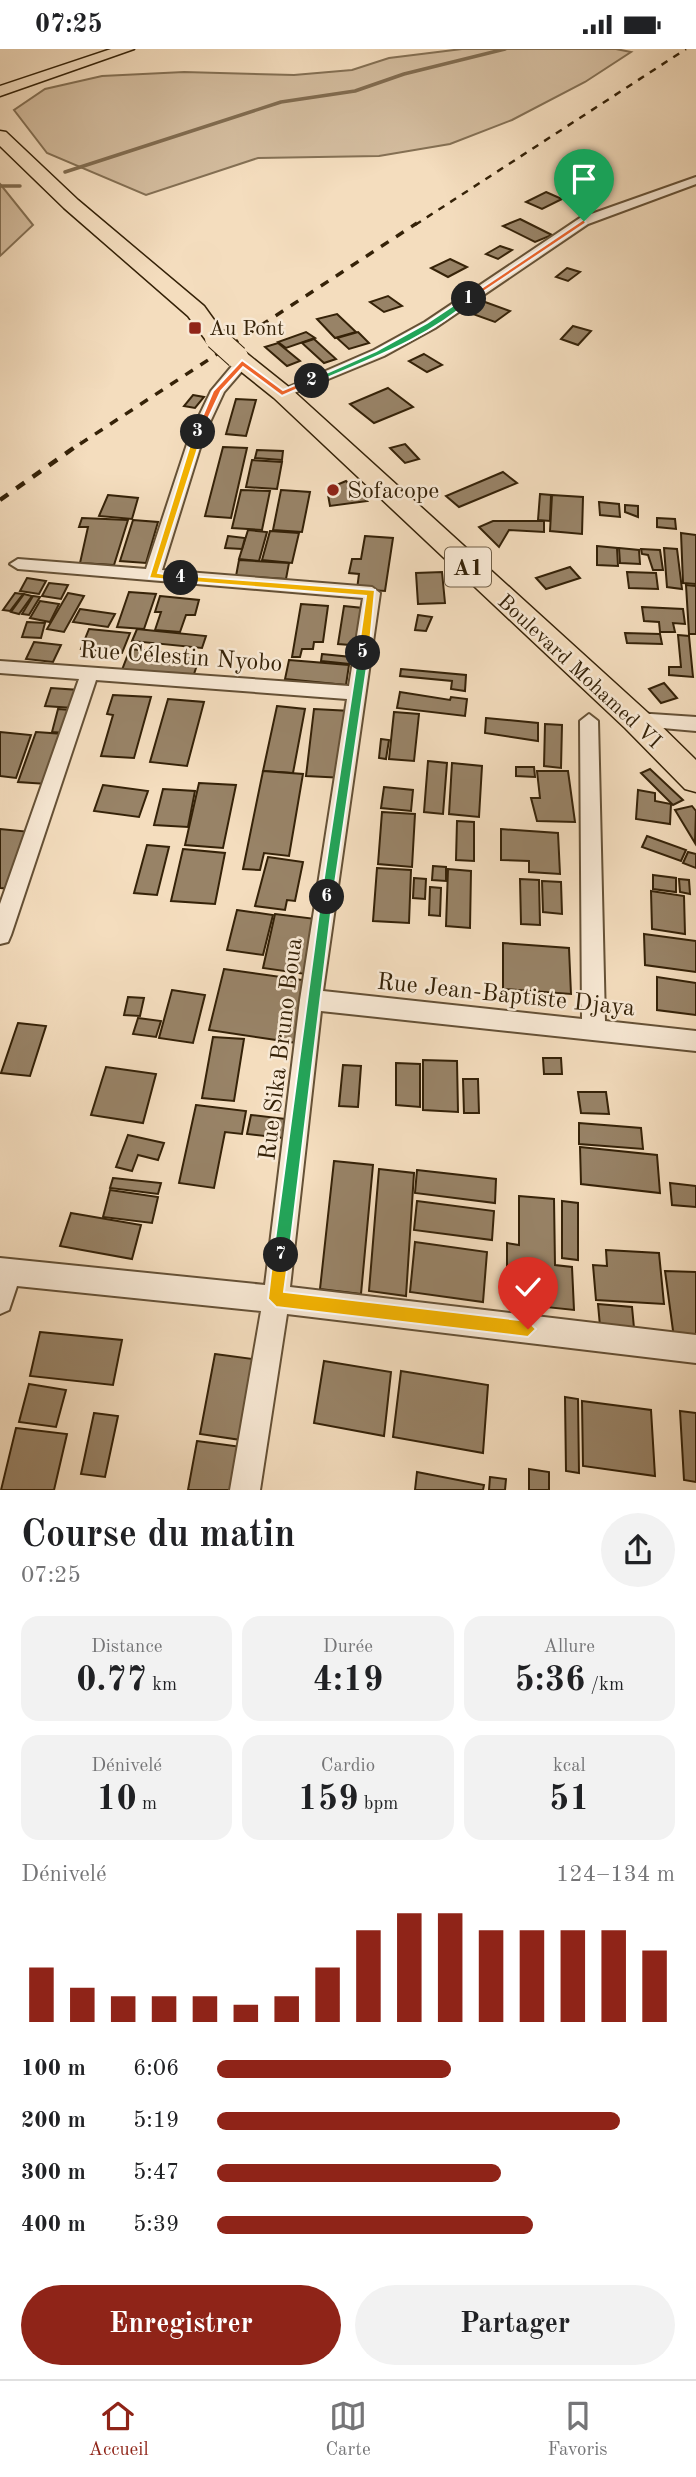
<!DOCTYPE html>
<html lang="fr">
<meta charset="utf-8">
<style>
:root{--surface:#fff;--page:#f2f2f2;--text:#202124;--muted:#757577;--line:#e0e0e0;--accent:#8f2418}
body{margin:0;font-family:"Old Standard TT",serif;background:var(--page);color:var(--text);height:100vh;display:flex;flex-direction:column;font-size:26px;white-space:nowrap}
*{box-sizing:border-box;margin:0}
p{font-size:23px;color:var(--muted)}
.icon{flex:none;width:38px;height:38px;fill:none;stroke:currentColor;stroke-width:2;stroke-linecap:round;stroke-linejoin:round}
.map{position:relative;height:1441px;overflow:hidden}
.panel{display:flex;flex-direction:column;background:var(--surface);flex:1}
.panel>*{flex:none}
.pin{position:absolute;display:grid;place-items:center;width:60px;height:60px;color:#fff;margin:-72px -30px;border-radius:50% 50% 50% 0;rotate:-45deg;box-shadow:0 0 7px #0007}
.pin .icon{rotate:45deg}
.km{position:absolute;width:35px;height:35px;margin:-18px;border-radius:50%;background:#222;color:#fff;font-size:19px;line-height:35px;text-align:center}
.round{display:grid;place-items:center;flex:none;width:74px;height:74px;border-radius:37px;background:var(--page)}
.overview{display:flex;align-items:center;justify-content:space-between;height:119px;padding:0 21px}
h1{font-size:38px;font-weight:700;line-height:52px}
.stats{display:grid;grid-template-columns:repeat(3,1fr);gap:10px;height:119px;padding:7px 21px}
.stats div{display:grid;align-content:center;border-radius:18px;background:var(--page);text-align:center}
.stats b{font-size:35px;font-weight:700}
.stats small{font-size:19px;font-weight:400}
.stats p{font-size:19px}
.chart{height:196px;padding:14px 21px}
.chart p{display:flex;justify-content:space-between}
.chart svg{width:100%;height:126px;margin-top:7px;stroke:var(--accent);stroke-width:6}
.button{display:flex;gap:14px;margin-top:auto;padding:14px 21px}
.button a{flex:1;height:80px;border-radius:42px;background:var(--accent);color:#fff;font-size:28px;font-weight:700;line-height:80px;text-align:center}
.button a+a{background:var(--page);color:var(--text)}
ul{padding:0 21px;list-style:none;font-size:23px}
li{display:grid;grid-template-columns:112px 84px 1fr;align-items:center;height:52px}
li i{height:18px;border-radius:9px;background:var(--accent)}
.status{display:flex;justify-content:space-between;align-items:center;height:49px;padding:0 35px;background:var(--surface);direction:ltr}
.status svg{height:19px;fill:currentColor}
.dock{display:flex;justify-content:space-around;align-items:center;height:98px;border-top:2px solid var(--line);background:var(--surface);font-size:19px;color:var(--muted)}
.dock a{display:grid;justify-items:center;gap:4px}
.dock .on{color:var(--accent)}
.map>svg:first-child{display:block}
.green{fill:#d4bd9f;stroke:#847054;stroke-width:2}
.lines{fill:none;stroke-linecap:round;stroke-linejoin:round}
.stream{stroke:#816c50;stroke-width:3.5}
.building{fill:#988367;stroke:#352208;stroke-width:2}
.street-casing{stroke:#655136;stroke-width:4}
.primary-casing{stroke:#352208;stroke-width:3}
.street{fill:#f8e9d5;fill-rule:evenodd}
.primary{fill:#f4ddbe;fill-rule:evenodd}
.rail-far2{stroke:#352208;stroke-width:2.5;stroke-dasharray:7 7;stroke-linecap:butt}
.rail-far1{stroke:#352208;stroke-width:3.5;stroke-dasharray:9 9;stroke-linecap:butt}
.rail{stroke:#352208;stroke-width:4.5;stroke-dasharray:10 10;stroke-linecap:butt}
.primary-bridge-casing{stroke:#352208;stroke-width:24;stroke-linecap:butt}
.primary-bridge{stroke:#f4ddbe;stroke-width:22}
.split-1{fill:#f0652b;stroke:#fff;stroke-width:2}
.split-2{fill:#22a559;stroke:#fff;stroke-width:2}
.split-3{fill:#f0652b;stroke:#fff;stroke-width:2}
.split-4{fill:#f5b400;stroke:#fff;stroke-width:2}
.split-5{fill:#f5b400;stroke:#fff;stroke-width:2}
.split-6{fill:#22a559;stroke:#fff;stroke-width:2}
.split-7{fill:#22a559;stroke:#fff;stroke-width:2}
.split-8{fill:#f5b400;stroke:#fff;stroke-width:2}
.poi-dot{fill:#8f2418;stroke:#f8e9d5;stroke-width:2.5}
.labels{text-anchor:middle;stroke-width:5;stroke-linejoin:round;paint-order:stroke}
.far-poi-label{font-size:21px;fill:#352208;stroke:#f8e9d5;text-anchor:start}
.far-street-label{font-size:21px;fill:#352208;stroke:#f8e9d5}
.shield{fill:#f8e9d5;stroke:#705e46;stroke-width:2}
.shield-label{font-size:23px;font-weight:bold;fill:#352208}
.poi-label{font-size:24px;fill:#352208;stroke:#f8e9d5;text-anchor:start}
.street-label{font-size:24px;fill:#352208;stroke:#f8e9d5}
</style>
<div class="status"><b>07:25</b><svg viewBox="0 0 49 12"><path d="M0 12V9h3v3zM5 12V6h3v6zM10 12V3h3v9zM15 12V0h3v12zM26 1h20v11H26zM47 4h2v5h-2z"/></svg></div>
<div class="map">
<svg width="696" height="1441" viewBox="0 0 696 1441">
<rect width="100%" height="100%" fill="#f4ddbe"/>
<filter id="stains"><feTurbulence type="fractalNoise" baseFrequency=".00286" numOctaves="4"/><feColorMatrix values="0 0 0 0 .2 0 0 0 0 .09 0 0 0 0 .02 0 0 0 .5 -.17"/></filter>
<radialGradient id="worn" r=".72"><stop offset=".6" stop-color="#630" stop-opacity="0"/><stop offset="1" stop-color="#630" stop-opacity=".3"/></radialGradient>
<g class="green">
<path d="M462,0H616L631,3L585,33L512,71L450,95L379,107L258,109L146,146L47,104L14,61L45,40L102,27L184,23L294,26L352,21L389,9Z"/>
<path d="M0,135L33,176L0,207Z"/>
</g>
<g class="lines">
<g class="stream">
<path d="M65,123L281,53L355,42L404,25L505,0"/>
<path d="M0,137H20"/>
</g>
</g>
<g class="building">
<path d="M546,143L562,150L542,160L526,153Z"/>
<path d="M520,170L552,186L535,193L503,177Z"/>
<path d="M500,197L512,201L498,210L486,205Z"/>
<path d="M450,210L467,218L448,228L431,219Z"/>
<path d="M567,219L580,223L568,232L556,228Z"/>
<path d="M388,247L402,257L384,263L370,253Z"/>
<path d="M485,253L510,262L495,273L470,264Z"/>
<path d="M337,265L356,283L335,289L317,270Z"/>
<path d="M573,277L591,282L578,296L561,290Z"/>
<path d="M306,283L315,289L286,299L278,293Z"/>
<path d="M358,283L369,294L349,300L337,289Z"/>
<path d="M314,290L336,310L324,314L302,294Z"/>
<path d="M278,294L300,312L287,317L265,298Z"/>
<path d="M424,305L442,316L427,323L409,312Z"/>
<path d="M388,339L413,358L374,374L350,355Z"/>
<path d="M193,346L204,348L195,359L184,357Z"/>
<path d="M236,350L256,351L246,387L226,385Z"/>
<path d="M405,395L419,410L405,414L390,399Z"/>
<path d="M223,398L247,399L231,469L205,467Z"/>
<path d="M257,401L283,402L282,411L255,409Z"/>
<path d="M252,411L282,413L277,440L246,438Z"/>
<path d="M503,423L517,434L459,458L446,447Z"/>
<path d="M346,432L367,452L330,457L327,440Z"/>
<path d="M241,441L270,442L262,481L232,479Z"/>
<path d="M281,441L310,443L302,483L273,481Z"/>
<path d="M540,445L551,446L550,472L538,471Z"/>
<path d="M108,446L138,449L132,470L99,467Z"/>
<path d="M552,446L583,448L582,485L550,482Z"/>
<path d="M599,453L619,455L620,468L600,466Z"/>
<path d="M625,456L638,457V468L625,463Z"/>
<path d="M82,469L128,471L114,516L80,514L88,478H79Z"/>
<path d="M657,469L675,470L676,480L657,478Z"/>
<path d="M133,471L158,473L146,514L120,512Z"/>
<path d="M493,472H544V483L509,481L499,498L479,478Z"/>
<path d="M248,481L267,483L259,512L239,510Z"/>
<path d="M270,482L299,484L292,514L262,511Z"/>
<path d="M681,484L696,486V535L683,534Z"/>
<path d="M228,487L245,489L242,500L225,499Z"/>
<path d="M365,487L393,489L385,542L357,540L359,525L349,524L352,510H361Z"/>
<path d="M597,497L617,499L618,517L597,516Z"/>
<path d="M619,499L639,501L640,515L620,514Z"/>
<path d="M664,499L677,500L682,540L667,538Z"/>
<path d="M641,500L660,501L663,521H653L648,506L642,505Z"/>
<path d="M239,511L289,514L286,530L236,527Z"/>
<path d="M570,518L580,529L546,540L536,529Z"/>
<path d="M442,523L445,554L418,555L416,524Z"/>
<path d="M627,523L656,524L658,540L629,539Z"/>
<path d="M27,529L46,532L39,545L20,542Z"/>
<path d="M49,534L68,536L61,550L42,547Z"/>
<path d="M686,536L696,537V585H689Z"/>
<path d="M129,543L156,545L144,580L117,578Z"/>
<path d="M15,544L23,545L10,562L3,561Z"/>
<path d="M68,544L84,547L64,583L47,580Z"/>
<path d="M24,545L32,547L19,565L11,563Z"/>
<path d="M33,547L40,548L29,566L22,565Z"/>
<path d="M160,547L199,551L195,566H186L180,583L155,581L161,563H155Z"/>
<path d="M40,552L59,555L50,573L30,569Z"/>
<path d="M301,555L328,557L323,593H314L313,600H302L300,608H292Z"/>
<path d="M344,557L363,559V597L338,595Z"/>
<path d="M642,558L683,560L685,575L673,574L675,583H660L659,573L644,572Z"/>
<path d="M80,560L115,565L108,578L73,573Z"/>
<path d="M418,566L432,568L426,582L415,581Z"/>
<path d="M27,573L45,574L41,589L22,588Z"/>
<path d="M89,580L130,584L122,604L81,600Z"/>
<path d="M137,580L206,587L202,599L132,592Z"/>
<path d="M625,584L660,585L662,595L627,594Z"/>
<path d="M678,586L689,587L693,628L669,626V618H681Z"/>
<path d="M34,593L61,596L53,613L26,610Z"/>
<path d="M130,600L200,607L193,628L122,621Z"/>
<path d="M322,605L351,608L350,615L321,612Z"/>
<path d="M289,611L349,616L346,636L285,630Z"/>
<path d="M401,620L466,626L465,642L451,640L452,632L400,627Z"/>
<path d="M664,634L677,649L661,654L649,640Z"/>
<path d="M51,639L79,641L73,659L45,657Z"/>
<path d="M400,643L450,651L451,648L467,650L465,667L397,659Z"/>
<path d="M113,646L151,648L134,709L101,707L113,666L107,665Z"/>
<path d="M168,650L204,653L187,717L150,713Z"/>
<path d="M277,657L305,660L293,724L263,722Z"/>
<path d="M58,660L71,661L65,684L52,683Z"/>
<path d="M314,660L351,662L345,729L306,727Z"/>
<path d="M394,663L419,665L414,712L389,710Z"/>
<path d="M486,669L538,674V692L485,684Z"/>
<path d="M545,675L562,676L561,719L544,717Z"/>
<path d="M0,683L31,686L16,729L0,727Z"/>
<path d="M36,683L64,685L47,735L18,733Z"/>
<path d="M381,690L389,691L386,710L379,709Z"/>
<path d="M428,712L447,714L443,765L424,763Z"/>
<path d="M452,714L482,717L479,768L449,765Z"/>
<path d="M516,718H534L535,728L516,727Z"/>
<path d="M650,720L683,751L673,756L641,724Z"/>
<path d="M263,722L303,725L289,807L264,804L260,821L243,820Z"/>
<path d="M537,722H568L575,773L537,772L531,749H540Z"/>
<path d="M199,734L236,736L223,799L185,796Z"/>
<path d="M103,736L148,742L139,768L94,762Z"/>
<path d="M384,738L413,741L411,762L381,759Z"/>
<path d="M163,740L195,742L188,778L154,776Z"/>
<path d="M638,741L655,744V752L671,755L670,775L636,770Z"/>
<path d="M692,757L696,762L695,794L675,761Z"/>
<path d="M382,763L415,765L412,818L378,815Z"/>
<path d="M457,772L474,773V812L456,811Z"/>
<path d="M0,780L31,783L11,840L0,839Z"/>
<path d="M501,780L558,784L560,825L529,823V812L501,811Z"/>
<path d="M647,787L686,801L681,812L642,798Z"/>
<path d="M147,796L169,798L157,846L134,844Z"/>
<path d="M183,800L225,804L215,855L171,852Z"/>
<path d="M688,803L696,805V819L683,814Z"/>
<path d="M268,808L303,813L295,852L287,851L285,861L255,857Z"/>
<path d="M433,817L446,818V832L432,831Z"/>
<path d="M377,819L411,821L409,874L373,872Z"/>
<path d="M448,820L471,822L470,879L446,877Z"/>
<path d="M653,826L676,829V843L653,840Z"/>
<path d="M414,829L426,830L425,850L413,849Z"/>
<path d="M520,830L539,831L540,876L521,875Z"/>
<path d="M679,830L689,831L690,845L680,843Z"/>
<path d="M542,832L561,833L562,865L543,863Z"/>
<path d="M430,838L441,839L440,867L429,866Z"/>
<path d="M651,842L684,847L685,885L652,880Z"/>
<path d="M237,861L273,866L263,906L227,901Z"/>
<path d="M275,865L316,870L305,925L263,919Z"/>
<path d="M644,885L696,892V923L645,916Z"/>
<path d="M503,894L569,899L571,945L503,940Z"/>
<path d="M224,920L310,932L297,994L209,981Z"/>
<path d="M657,928L696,934V966L657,961Z"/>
<path d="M172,941L205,946L193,994L159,989Z"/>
<path d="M128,948L144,949L140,967L124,966Z"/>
<path d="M138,969L161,972L156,988L133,985Z"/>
<path d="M18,974L46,977L30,1027L1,1024Z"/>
<path d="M213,988L244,990L234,1052L202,1049Z"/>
<path d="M543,1009H561L562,1025H544Z"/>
<path d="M423,1011L457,1012L458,1063L423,1061Z"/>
<path d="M396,1014L420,1015V1058L396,1056Z"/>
<path d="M343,1016L361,1017L358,1058L339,1057Z"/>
<path d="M106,1018L156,1025L143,1074L91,1066Z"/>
<path d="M463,1030H478L479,1064H464Z"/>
<path d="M578,1043H606L609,1065L581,1064Z"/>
<path d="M196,1056L246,1062L242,1085L225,1083L214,1139L179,1134Z"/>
<path d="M251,1066L295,1071L291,1090L247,1085Z"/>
<path d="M579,1074L641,1079L643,1100L579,1095Z"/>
<path d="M128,1086L164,1094L158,1111L138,1106L132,1122L116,1118Z"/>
<path d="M580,1098L657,1106L660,1144L581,1135Z"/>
<path d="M334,1112L373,1116L361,1245L320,1240Z"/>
<path d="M379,1120L414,1124L406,1247L369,1242Z"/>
<path d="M417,1121L496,1130L495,1154L415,1144Z"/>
<path d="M113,1129L161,1134L158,1145L110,1139Z"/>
<path d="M670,1134L696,1137V1158L672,1156Z"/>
<path d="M110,1141L158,1148L152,1174L103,1168Z"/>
<path d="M519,1147L554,1150L555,1216L572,1218L574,1261L507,1254V1194L519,1196Z"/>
<path d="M417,1152L494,1162L492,1191L414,1181Z"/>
<path d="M562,1152L578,1154V1211L562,1209Z"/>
<path d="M71,1164L141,1176L132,1210L60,1197Z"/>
<path d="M415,1193L487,1203L483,1253L410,1243Z"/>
<path d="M606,1201L659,1204L664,1255L596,1251L593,1216L607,1217Z"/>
<path d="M665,1222L696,1223V1290L674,1289Z"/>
<path d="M598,1255L632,1258L634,1279L600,1277Z"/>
<path d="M40,1283L122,1291L113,1336L30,1327Z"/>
<path d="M215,1305L253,1310L241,1391L200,1385Z"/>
<path d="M324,1312L391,1323L384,1387L314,1374Z"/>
<path d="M401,1322L488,1336L483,1404L393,1388Z"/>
<path d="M29,1335L66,1341L56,1378L19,1373Z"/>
<path d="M565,1348L578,1350L579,1424L566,1422Z"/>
<path d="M582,1352L651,1361L655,1427L583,1417Z"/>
<path d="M680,1362L696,1364V1433L684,1431Z"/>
<path d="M94,1364L118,1367L105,1428L81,1425Z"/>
<path d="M16,1379L67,1385L54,1441H1Z"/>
<path d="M197,1392L242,1398L236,1441H188Z"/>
<path d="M529,1420L549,1423V1441H529Z"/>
<path d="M417,1423L484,1436L483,1441H415Z"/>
<path d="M490,1428L506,1430L505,1441H489Z"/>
</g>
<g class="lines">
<defs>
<g id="street">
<path d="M696,128V135L588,175L435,279L384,307L287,347L282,348L275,344L374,301L425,273L580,169Z"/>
<path d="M242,310L249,314L224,343L204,386L162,521L372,538L380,544L323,942L582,970L580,672L589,665L598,672L605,972L696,982V1002L321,962L290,1238L696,1286V1314L287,1265L260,1441H230L261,1262L17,1237L9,1261L0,1265V1209L265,1236L300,951L347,650L96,631L11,886L8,893L0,895V855L79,630L0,624V612L349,637L363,549L18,520L10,515L18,510L146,520L190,386L211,342L237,311Z"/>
<path d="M636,664L696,668V682L629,676L627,671Z"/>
</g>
<g id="primary">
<path d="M111,0H134L0,47V37Z"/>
<path d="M0,82L6,83L78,151L204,257L227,289L224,294H208L188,267L64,159L0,97Z"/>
<path d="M237,301L245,303L290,339L647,663L696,711V743L685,740L625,679L274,349L229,313L226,308L229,303Z"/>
</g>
</defs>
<use href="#street" class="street-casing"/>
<use href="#primary" class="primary-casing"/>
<use href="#street" class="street"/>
<use href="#primary" class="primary"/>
<path class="rail-far2" d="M415,176L686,0"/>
<path class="rail-far1" d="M80,395L417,174"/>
<path class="rail" d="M0,451L82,393"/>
<defs>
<path id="primary-bridge" d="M216,289L237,308"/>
</defs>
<use href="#primary-bridge" class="primary-bridge-casing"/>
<use href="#primary-bridge" class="primary-bridge"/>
</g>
<path class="split-1" d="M584,170L586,174L471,251L465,250Z"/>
<path class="split-2" d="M466,248L472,250C429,289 368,311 315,334L308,332L376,302L427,274Z"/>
<path class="split-3" d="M242,311L283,341L309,330L316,332L282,347L243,318L221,342L201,385H195L213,342Z"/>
<path class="split-4" d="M198,380L203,383L158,524L186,529L181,532L149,529L194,383Z"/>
<path class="split-5" d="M177,526L375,541L369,604L363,608L358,604L366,547L181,532Z"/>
<path class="split-6" d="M363,600L369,604L333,848L327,853L321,848L358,604Z"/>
<path class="split-7" d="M327,843L333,848L289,1206L281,1213L273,1206L321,848Z"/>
<path class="split-8" d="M281,1198L289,1206L284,1243L528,1272L536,1280L528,1288L276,1258L268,1250L273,1206Z"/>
<g class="poi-dot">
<rect x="188" y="272" width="14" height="14" rx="3.5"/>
<circle cx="333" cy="441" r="7"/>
</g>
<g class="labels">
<g class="far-poi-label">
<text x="209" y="286">Au Pont</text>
</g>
<g class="far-street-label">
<text transform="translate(580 622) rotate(43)" y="7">Boulevard Mohamed VI</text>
</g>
<rect class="shield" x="445" y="498.5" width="46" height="39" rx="5"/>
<g class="shield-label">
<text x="468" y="526">A1</text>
</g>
<g class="poi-label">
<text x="347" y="449">Sofacope</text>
</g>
<g class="street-label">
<text transform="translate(181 607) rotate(4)" y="8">Rue Célestin Nyobo</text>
<text transform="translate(506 945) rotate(6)" y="8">Rue Jean-Baptiste Djaya</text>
<text transform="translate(280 1000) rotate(-83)" y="8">Rue Sika Bruno Boua</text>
</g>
</g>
<rect width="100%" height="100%" filter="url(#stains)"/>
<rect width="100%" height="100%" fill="url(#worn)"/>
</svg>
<div class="pin" style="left:584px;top:172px;background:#1e9e55"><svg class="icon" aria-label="arrive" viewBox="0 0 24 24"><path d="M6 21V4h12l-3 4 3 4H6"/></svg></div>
<div class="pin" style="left:528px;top:1280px;background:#d93025"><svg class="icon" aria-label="check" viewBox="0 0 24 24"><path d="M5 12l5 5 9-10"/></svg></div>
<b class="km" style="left:469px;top:250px">1</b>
<b class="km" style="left:312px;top:332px">2</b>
<b class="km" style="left:198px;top:383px">3</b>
<b class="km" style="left:181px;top:529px">4</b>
<b class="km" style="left:363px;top:604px">5</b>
<b class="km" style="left:327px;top:848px">6</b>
<b class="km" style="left:281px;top:1206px">7</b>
</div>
<section class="panel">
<div class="overview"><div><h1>Course du matin</h1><p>07:25</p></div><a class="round"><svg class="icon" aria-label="share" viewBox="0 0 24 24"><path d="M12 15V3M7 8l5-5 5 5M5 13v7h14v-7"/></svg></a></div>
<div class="stats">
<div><p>Distance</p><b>0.77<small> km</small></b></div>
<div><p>Durée</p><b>4:19</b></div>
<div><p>Allure</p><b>5:36<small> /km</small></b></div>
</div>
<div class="stats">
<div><p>Dénivelé</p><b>10<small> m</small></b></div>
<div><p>Cardio</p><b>159<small> bpm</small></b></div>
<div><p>kcal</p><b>51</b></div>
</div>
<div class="chart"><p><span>Dénivelé</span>124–134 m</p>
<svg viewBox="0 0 160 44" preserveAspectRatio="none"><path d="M5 44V25M15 44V32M25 44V35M35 44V35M45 44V35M55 44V38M65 44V35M75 44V25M85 44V12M95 44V6M105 44V6M115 44V12M125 44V12M135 44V12M145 44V12M155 44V19"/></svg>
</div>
<ul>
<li><b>100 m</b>6:06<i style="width:51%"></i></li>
<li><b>200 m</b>5:19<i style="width:88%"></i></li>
<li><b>300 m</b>5:47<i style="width:62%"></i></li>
<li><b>400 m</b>5:39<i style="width:69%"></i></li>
</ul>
<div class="button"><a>Enregistrer</a><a>Partager</a></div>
</section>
<nav class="dock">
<a class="on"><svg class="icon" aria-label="home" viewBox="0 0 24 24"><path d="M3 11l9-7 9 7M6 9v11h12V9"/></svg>Accueil</a>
<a><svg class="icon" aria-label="map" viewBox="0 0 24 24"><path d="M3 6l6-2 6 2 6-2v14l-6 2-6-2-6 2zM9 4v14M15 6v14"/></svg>Carte</a>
<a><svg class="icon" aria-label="saved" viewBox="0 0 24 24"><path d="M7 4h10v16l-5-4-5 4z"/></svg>Favoris</a>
</nav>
